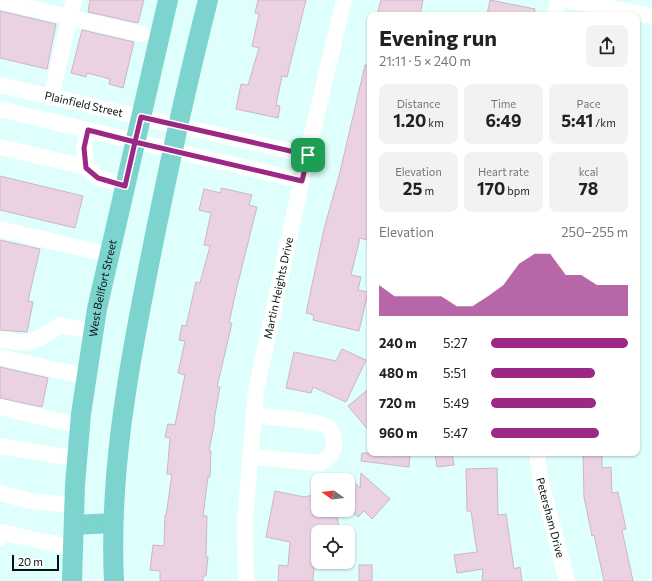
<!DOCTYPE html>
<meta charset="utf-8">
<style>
:root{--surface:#fff;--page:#f2f2f2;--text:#222;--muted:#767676;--accent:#9a2884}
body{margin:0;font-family:Commissioner,sans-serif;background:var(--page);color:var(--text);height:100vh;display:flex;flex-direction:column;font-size:15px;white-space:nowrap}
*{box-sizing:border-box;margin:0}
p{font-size:13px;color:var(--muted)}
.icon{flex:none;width:22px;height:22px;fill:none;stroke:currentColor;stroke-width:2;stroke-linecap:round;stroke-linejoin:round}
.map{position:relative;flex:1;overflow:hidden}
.details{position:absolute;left:367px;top:12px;width:273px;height:444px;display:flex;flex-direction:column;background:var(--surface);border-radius:8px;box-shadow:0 1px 3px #0004}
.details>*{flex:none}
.needle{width:26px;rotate:284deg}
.controls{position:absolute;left:311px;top:473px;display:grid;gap:8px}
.controls a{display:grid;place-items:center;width:44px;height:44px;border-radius:8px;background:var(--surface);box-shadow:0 1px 3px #0004;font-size:20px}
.scale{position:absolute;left:12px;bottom:10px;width:47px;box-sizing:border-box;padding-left:4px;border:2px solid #061110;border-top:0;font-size:11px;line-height:14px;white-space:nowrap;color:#061110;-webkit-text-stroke:3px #fff;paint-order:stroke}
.pin{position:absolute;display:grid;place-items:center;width:34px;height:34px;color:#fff;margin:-17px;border-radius:8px;box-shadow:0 2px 6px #0006}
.round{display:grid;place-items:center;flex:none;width:42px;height:42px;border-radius:8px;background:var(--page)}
.head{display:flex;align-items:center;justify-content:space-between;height:68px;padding:0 12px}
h1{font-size:22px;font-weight:700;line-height:30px}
.figures{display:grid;grid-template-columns:repeat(3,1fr);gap:6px;height:68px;padding:4px 12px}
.figures div{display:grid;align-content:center;border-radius:8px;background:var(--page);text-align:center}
.figures b{font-size:17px;font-weight:700}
.figures small{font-size:11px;font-weight:400}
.figures p{font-size:11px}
.chart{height:112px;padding:8px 12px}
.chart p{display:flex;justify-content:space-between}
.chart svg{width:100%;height:72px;margin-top:4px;fill:var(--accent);opacity:.7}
ul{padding:0 12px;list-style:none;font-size:13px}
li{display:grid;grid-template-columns:64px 48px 1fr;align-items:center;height:30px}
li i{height:10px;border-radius:5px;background:var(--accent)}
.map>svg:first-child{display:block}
.building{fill:#ead2e3;stroke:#cdb6c6}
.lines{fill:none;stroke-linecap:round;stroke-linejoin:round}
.minor{stroke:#fff;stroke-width:16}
.major{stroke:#7dd3cd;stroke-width:20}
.route-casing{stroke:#fff;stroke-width:8}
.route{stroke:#9a2884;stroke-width:5}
.labels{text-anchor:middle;stroke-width:3;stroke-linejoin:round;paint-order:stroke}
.street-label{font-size:11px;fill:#061110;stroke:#fff}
</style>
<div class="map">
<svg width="652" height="581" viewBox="0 0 652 581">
<rect width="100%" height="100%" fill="#defffb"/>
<g class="building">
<path d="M90,0H144L138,23L88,12Z"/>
<path d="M258,0H306L287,77L282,76L276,105L280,106L278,118L236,109L241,84L248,85L259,48L252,46L259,14L255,13Z"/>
<path d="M381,0H423L420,15H377Z"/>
<path d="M490,0L535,9L534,15H487Z"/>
<path d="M0,11L56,24L47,69L0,58Z"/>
<path d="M82,30L134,42L123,88L109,84L110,79L87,73L86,77L71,73Z"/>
<path d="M365,65L370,66V228L367,240L360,238L351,275L361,277L358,290L368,292L359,331L313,320L314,315L306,313L324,229L340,172Z"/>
<path d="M0,176L83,196L75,228L0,210Z"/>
<path d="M221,188L252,195L249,205L257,207L236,291L229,323H232L217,387H220L214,420H215L209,451H211L210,477H208L203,516H207L206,557H208L206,576H203V581H160V571L150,570L153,545L164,546L165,515L166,516L172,474H167L170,438L165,437L168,424L175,425L185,375L178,373L185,341L179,340L182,325L186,326L196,282L200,283L210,246L204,245L211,213L199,210L204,189L221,193Z"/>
<path d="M0,240L40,249L28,301L33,302L27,332L0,330Z"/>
<path d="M342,349L366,360L346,402L313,387L311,393L286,388L294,352L336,361Z"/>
<path d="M0,367L48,378L42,407L0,398Z"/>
<path d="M370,388V432L348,406Z"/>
<path d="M362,453H410L409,467L361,461Z"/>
<path d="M435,453H452L454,465L437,467Z"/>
<path d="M583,453H602V468L611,467L612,493L618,492L626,529L622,530L633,581H604L594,535L592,536L584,497Z"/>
<path d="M497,468L498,515L506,514L514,569L520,567L522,581H482L483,569L457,573L454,555L477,552L471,511H467L466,469Z"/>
<path d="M361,473L390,499L372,519L364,511L358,517L348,508V477L360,488Z"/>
<path d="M275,491L304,497L318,494V510H336L339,527L325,530L326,532H318V545H316L313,581H278L279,565L288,566L290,542L266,537Z"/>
<rect x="359" y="565" width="13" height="16"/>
</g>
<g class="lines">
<g class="minor">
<path d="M568,0L652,16"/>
<path d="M0,1L142,34"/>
<path d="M555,15L558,0"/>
<path id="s1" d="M0,85L307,155"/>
<path d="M51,97L74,0"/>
<path d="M0,109L302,181"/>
<path d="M88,130L84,148L86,167L98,178L125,185"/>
<path d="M0,147L86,167"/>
<path d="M0,229L110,255"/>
<path d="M0,339C30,346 35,342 60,325L94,332"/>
<path d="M0,357L87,377"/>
<path d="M0,407L80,426"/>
<path d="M0,446L78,459"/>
<path id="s2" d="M537,453L540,478L567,581"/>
<path d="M250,457L320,463C329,458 335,453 334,442C334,438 332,431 329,428C319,420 268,417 253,415"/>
<path d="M0,493L30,501L75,505"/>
<path d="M0,538L1,532L73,548"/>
<path id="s3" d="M246,581L245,520L256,391L307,155L344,0"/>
</g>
<g class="major">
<path d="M74,525L113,523"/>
<path id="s4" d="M72,581L75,485L81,414L97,309L168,0"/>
<path d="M114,581C109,478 127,376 147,275C165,183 185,91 208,0"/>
</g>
</g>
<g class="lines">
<defs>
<path id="route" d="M308,155L141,117L135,142L88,130L84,148L86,168L98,178L125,186L135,142L302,181L308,155"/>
</defs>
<use href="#route" class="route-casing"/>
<use href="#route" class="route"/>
</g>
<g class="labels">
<g class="street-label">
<text dy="4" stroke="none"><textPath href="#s1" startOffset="86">Plainfield Street</textPath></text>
<text dy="4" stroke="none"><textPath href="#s4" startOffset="295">West Bellfort Street</textPath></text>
<text dy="4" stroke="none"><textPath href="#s3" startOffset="296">Martin Heights Drive</textPath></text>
<text dy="4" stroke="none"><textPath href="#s2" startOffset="66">Petersham Drive</textPath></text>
</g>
</g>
</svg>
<div class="controls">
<a><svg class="needle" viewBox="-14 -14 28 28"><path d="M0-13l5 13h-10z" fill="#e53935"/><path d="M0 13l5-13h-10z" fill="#767676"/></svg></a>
<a><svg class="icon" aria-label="locate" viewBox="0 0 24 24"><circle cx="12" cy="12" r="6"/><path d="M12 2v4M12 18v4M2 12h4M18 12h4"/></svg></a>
</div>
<div class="scale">20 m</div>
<div class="pin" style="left:308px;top:155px;background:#1e9e55"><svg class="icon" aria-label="arrive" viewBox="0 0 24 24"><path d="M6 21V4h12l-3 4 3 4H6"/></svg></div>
<section class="details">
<div class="head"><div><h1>Evening run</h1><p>21:11 · 5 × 240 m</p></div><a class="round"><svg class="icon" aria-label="share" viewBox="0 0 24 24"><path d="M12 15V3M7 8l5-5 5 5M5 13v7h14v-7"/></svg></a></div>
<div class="figures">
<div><p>Distance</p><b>1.20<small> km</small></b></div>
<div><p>Time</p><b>6:49</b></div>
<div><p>Pace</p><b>5:41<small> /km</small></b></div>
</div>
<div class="figures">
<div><p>Elevation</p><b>25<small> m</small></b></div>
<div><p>Heart rate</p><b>170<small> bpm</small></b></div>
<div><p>kcal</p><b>78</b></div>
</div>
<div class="chart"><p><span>Elevation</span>250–255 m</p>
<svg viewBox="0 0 160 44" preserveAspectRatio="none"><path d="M0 44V25L10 32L20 32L30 32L40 32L50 38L60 38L70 32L80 25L90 12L100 6L110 6L120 19L130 19L140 25L150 25L160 25V44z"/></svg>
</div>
<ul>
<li><b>240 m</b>5:27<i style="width:100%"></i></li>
<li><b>480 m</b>5:51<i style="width:76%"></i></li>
<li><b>720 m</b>5:49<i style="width:77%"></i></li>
<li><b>960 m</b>5:47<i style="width:79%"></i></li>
</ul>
</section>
</div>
